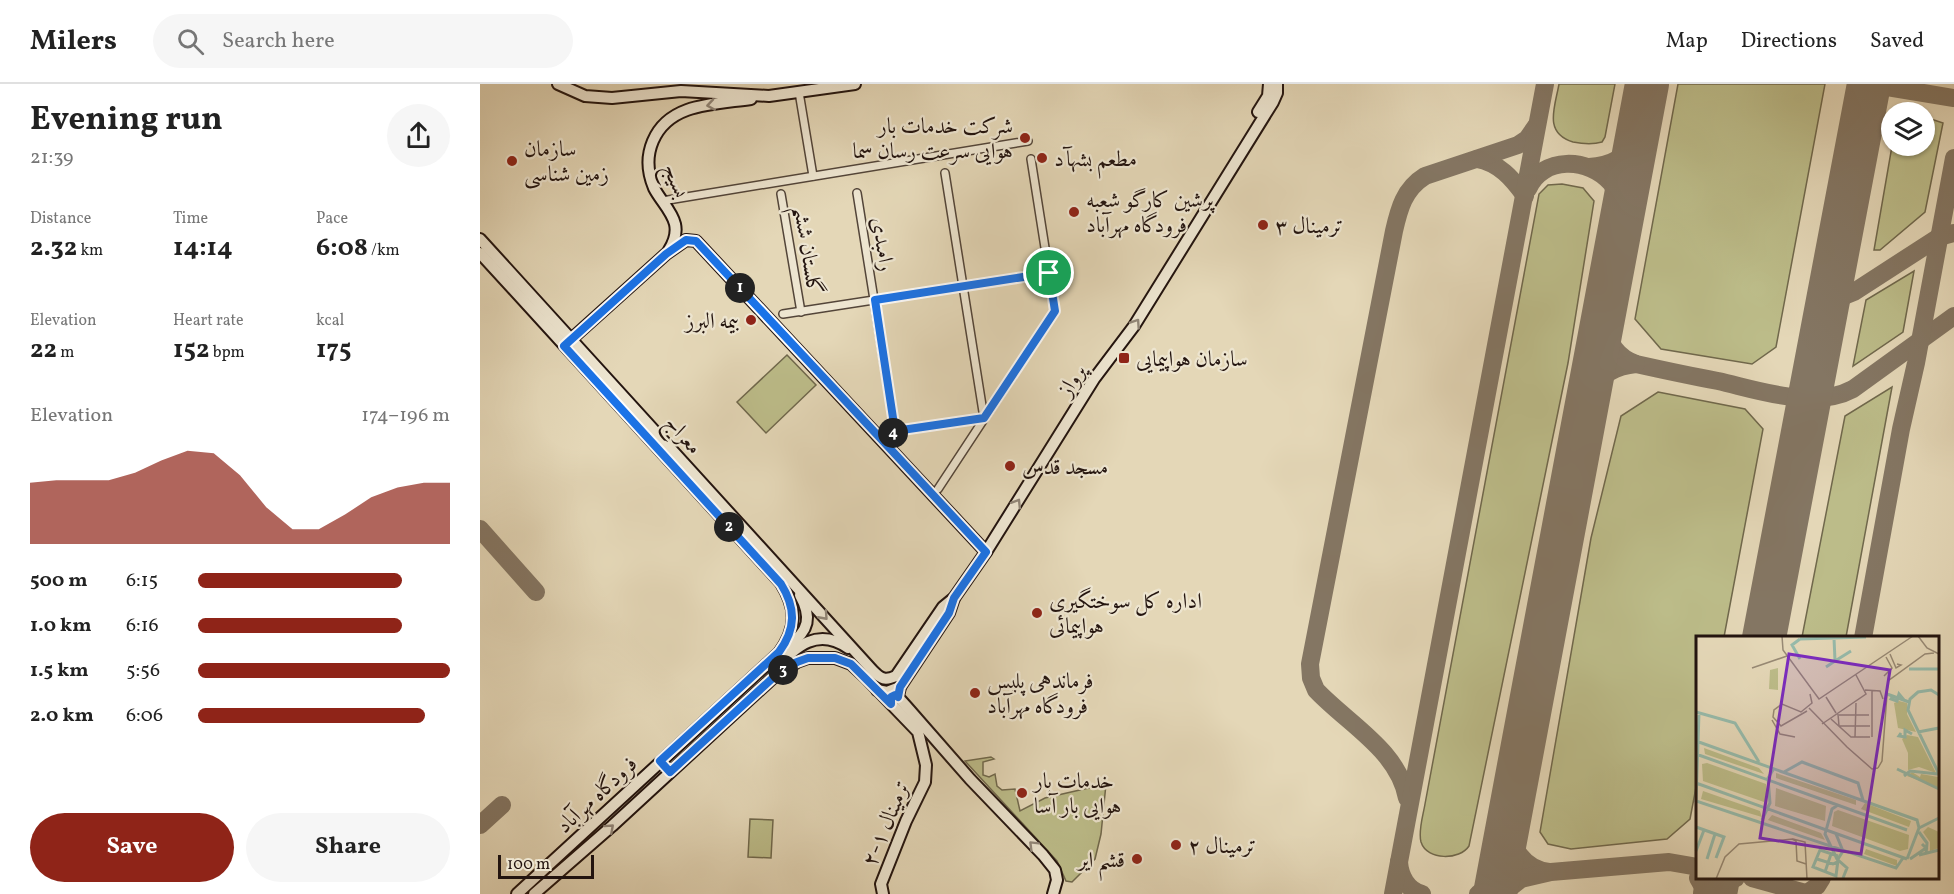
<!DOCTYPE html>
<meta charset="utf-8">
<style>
:root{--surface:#fff;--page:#f6f6f6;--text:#222;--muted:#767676;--line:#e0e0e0;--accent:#8f2418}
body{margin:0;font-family:Vollkorn,Amiri,serif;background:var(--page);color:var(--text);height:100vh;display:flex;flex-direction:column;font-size:22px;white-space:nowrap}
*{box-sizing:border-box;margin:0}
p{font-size:20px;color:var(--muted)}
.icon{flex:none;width:33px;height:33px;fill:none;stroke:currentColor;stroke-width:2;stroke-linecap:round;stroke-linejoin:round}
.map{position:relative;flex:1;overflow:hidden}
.sheet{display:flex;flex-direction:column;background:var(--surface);width:480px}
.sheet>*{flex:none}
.buttons{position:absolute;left:1401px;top:18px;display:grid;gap:12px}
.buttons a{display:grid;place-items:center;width:54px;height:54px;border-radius:50%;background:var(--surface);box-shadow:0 2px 4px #0004;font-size:30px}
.scale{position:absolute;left:18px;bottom:15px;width:96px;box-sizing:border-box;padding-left:6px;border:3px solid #23140f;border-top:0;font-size:16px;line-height:21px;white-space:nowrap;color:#23140f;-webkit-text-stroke:4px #ede5d0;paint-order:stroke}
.pin{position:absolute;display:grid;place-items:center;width:51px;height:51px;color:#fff;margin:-26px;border:3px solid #fff;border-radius:50%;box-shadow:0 2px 6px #0007}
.km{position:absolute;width:30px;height:30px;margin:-15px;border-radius:50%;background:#222;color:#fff;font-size:16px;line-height:30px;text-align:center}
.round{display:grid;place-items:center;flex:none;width:63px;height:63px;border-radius:32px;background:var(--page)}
.headline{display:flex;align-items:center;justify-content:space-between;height:102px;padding:0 30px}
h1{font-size:33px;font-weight:700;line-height:45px}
.stats{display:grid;grid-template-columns:repeat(3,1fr);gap:9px;height:102px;padding:6px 30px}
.stats div{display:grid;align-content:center}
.stats b{font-size:26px;font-weight:700}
.stats small{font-size:16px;font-weight:400}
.stats p{font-size:16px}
.chart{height:168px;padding:12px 30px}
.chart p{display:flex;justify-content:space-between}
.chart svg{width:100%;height:108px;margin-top:6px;fill:var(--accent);opacity:.7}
.action{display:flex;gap:12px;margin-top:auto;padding:12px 30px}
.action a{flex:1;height:69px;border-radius:36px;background:var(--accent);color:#fff;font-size:24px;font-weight:700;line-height:69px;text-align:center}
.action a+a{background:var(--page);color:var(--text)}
ul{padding:0 30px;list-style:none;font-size:20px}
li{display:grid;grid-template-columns:96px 72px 1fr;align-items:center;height:45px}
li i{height:15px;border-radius:8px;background:var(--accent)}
header{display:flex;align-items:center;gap:36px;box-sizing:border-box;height:84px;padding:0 30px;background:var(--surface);border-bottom:2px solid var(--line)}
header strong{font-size:28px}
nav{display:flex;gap:33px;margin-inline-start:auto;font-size:21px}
.search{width:420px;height:54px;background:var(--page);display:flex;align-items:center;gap:15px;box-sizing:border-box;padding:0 21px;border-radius:33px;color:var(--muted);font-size:22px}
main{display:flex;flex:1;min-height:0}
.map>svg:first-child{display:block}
.green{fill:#bcbc89;stroke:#70684c;stroke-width:1.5}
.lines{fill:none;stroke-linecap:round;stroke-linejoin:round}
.taxiway{stroke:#847663;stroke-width:18}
.runway{stroke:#847663;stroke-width:44}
.minor-casing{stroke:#534539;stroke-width:10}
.secondary-casing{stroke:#23140f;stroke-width:14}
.minor{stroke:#ede5d0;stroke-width:7}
.secondary{stroke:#ede5d0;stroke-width:10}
.oneway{stroke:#928779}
.route-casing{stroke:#fff;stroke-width:12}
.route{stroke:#1a73e8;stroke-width:8}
.poi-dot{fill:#8f2418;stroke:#ede5d0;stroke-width:2}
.labels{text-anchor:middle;stroke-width:4.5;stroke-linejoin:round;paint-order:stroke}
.poi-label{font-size:22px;fill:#23140f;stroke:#ede5d0;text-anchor:start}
.street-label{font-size:22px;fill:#23140f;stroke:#ede5d0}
.inset-river{fill:none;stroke:#96baaa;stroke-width:3}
.inset-road{fill:none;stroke:#978974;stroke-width:1.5}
.view{fill:#7b2cbf;fill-opacity:0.15;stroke:#7b2cbf;stroke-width:3}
.inset-edge{fill:none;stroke:#23140f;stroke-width:3}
</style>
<header>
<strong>Milers</strong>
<div class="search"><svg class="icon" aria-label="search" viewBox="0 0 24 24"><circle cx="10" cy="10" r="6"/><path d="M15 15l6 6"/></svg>Search here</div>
<nav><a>Map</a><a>Directions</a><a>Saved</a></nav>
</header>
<main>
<section class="sheet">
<div class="headline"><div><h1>Evening run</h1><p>21:39</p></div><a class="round"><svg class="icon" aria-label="share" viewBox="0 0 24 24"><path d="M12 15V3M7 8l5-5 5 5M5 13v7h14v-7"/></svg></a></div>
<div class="stats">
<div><p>Distance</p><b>2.32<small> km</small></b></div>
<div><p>Time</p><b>14:14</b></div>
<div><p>Pace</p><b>6:08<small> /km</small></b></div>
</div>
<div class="stats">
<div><p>Elevation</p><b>22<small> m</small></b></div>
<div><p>Heart rate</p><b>152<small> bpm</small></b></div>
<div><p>kcal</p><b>175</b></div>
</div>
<div class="chart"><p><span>Elevation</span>174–196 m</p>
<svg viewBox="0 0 160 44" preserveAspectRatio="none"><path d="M0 44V19L10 18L20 18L30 18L40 15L50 10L60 6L70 7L80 16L90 29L100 38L110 38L120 32L130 25L140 21L150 19L160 19V44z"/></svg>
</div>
<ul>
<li><b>500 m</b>6:15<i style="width:81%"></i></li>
<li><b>1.0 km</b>6:16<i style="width:81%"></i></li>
<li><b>1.5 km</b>5:56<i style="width:100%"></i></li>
<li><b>2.0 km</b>6:06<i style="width:90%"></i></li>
</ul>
<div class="action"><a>Save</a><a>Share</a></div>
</section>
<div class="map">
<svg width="1474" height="810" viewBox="0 0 1474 810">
<rect width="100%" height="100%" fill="#e4d7b7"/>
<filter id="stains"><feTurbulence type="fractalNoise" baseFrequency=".00333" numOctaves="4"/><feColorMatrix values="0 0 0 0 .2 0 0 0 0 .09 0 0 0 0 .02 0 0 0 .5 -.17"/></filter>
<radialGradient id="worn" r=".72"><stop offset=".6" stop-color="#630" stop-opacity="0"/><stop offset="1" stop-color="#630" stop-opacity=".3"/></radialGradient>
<g class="green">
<path d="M1079,0H1135L1125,53L1122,58C1112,61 1103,60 1093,58C1063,49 1075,23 1079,0Z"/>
<path d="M1198,0H1345L1296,263L1272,280L1181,265L1155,235Z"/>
<path d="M1445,33L1463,39L1445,128L1400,166H1394L1412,62H1444Z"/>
<path d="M1082,100L1103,104L1114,117L1088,279L989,762C980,776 947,777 941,758C938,747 943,732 945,720L1059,110L1068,101Z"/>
<path d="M1434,187L1423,248L1373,282L1386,216Z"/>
<path d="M307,271L336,301L286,349L257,318Z"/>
<path d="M1412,303L1366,553H1322L1365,332Z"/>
<path d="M1178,308L1265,325L1283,345L1244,553L1218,554V693L1210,735L1187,755L1091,765L1068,760L1060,748L1111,454L1141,332Z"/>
<path d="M511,673L514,675L503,678V691L509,693L515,690L517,702L522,706L535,705L540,727L565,714L626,700L621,750L615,775L592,798L586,797L577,777L485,677Z"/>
<path d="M270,735L293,736L291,774L268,773Z"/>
</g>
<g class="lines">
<g class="taxiway">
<path d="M1389,0L1474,14"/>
<path d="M997,75C1019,79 1032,94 1045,112"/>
<path d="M1109,83C1131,82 1146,74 1157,53"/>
<path d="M1048,105C1062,72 1109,73 1131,99C1138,108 1141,119 1143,129"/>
<path d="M1347,219L1374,208L1459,153L1474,149"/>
<path d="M1124,240C1129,260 1137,273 1156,280C1183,286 1211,292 1238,297C1278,306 1334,326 1373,305L1474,232"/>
<path d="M1110,308C1121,290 1136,282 1156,280"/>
<path d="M0,445L56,508"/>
<path d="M1383,554L1421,345L1436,279L1474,74"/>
<path d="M927,714C918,666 868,640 836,606L831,594L830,580L914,147C919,125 924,105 945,92L1038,61L1047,55L1056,42"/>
<path d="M1028,740C1031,763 1043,785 1069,788"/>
<path d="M0,741L22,721"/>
<path d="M919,778C920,792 927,806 942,810"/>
<path d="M1218,794L1227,810"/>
<path d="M1272,794L1329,810"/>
<path d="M1235,809L1245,798L1256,794"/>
<path d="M1327,809L1337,802L1342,794"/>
<path d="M913,810L1065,0"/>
<path d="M998,810L1008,802L1020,781"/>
<path d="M1022,810L1041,795L1071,788L1189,778L1218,783"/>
</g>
<g class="runway">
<path d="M1284,554L1389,0"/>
<path d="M1015,810L1167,0"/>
<path d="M1235,810L1238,794"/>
</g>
<defs>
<g id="minor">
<path d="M319,8L333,92"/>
<path d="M377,109L415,347"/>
<path d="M301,110L321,228"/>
<path d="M182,117L548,57"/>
<path d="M303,230L569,189"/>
<path d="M402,356L415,347L504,334L465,89"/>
<path d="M458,405L575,227L551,75"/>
</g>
<g id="secondary">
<path d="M78,0L105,12L132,14L201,7L289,12L375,0"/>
<path d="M778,28L788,12L789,0"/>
<path d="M0,155L393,587C401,595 405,597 416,592L463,523L474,514L506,468L614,295L654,242L793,18L797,9V0"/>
<path d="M189,166C194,158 197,149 195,140C192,127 180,116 174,104C160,71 174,38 207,26C227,19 250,18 271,15"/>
<path d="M0,169L301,499C317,525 317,544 299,569L37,810"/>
<path d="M87,259L186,170L206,156L216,157L506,468"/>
<path d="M309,561C329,547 332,533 320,511"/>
<path d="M295,585C316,562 338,543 368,564"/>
<path d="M420,603L418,613L427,623L490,695L563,771L575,786L577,796L573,810"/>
<path d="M397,606L407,608L420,603L469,529L474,514"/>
<path d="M54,810L132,742L296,591L317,578L328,574H355L371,580L386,594L438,648L446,681L445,698L426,737L401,800L403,810"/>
</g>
</defs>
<use href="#minor" class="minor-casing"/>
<use href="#secondary" class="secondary-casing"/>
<use href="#minor" class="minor"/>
<use href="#secondary" class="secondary"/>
</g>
<defs><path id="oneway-chevron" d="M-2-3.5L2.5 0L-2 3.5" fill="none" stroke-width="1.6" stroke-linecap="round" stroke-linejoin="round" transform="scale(1.5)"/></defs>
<g class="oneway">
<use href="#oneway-chevron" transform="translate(231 21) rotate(171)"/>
<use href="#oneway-chevron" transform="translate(656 239) rotate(-56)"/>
<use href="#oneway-chevron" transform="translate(537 419) rotate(-58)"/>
<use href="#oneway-chevron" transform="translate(344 532) rotate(48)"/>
<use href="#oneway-chevron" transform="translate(130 744) rotate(-42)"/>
<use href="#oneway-chevron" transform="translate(553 761) rotate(-135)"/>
</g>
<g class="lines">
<defs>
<path id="route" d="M569,189L575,227L504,334L415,347L402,356L216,157L206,156L186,170L84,262L301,500C316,524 316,545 299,568L180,677L190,688L296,591L317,578L328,574H355L371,580L411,620V613L415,611L418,613L420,603L469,529L474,514L506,468L402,356L415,347L395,216L569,189"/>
</defs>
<use href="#route" class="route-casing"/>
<use href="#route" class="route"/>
</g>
<g class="poi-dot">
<circle cx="545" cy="54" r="6"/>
<circle cx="562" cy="74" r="6"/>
<circle cx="32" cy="77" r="6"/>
<circle cx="594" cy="128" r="6"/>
<circle cx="783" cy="141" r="6"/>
<circle cx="271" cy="236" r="6"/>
<rect x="638" y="268" width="12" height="12" rx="3"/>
<circle cx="530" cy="382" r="6"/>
<circle cx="557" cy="529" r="6"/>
<circle cx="495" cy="609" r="6"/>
<circle cx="542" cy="709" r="6"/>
<circle cx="696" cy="761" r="6"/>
<circle cx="657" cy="775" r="6"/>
</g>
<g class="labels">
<g class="poi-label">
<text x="533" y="49" text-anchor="end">شرکت خدمات بار<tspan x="533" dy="25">هوایی سرعت رسان سما</tspan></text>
<text x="44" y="72">سازمان<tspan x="44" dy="25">زمین شناسی</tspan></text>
<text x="574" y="82">مطعم بشهآد</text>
<text x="606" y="123">پرشین کارگو شعبه<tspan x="606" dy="25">فرودگاه مهرآباد</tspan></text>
<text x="795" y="149">ترمینال ۳</text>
<text x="259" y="244" text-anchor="end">بیمه البرز</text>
<text x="656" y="282">سازمان هواپیمایی</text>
<text x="542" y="390">مسجد قدس</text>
<text x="569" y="524">اداره کل سوختگیری<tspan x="569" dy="25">هواپیمائی</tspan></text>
<text x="507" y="604">فرماندهی پلیس<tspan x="507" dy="25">فرودگاه مهرآباد</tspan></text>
<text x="554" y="704">خدمات بار<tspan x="554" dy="25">هوایی بار آسا</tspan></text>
<text x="708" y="769">ترمینال ۲</text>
<text x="645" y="783" text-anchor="end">قشم ایر</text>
</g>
<g class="street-label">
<text transform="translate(197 96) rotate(68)" y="8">بسیج</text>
<text transform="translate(404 160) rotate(81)" y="8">رامبدی</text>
<text transform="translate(329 166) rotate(81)" y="8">گلستان ششم</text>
<text transform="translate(591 296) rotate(-57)" y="8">پرواز</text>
<text transform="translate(204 350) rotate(48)" y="8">معراج</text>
<text transform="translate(116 710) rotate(-43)" y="8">فرودگاه مهرآباد</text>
<text transform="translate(405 739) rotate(-67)" y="8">ترمینال ۱-۲</text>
</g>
</g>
<g transform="translate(1216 552)">
<rect width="243" height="243" fill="#e4d7b7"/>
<path d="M82,32V54L73,53L74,34ZM203,65L211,67V78L220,96L202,92L198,67ZM211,99L222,101L240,137L223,131L212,134V117L206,103ZM8,112L63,132L68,138L9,118ZM11,127L70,148L71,163L68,166L7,145L6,128ZM216,136L224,141L225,138L242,141L243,152L211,140ZM80,137L160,164V169L80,142ZM80,152L130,170L129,185L79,170ZM7,155L64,175L66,181L5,163ZM169,167L215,185L213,191L165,173ZM142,174L213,199L212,213L204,215L136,190L138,176ZM76,179L125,197L129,204L72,184ZM232,191L243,196V212L234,215V206L227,196ZM170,213L201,224V230L168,218Z" fill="#bcbc89"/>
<path class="inset-river" d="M104,3L96,9L104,23M104,3L170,1M139,25L155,15M130,31L139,25L138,2M213,33H243M191,58L213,66M243,59L235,54L222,56L214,63L212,74L243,138M197,60L195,63L201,65L203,58L208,64M0,76L39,87L63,126M3,77L0,165L200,232L207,222M222,96L243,92M205,97L203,100L209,101V94L216,98M0,105L221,184L223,192L211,223M0,118L211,194M201,133L243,153M88,136L106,126L162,147L167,164M208,140L214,135L242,138M0,147L211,223M142,169L136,173L129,198L141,223L151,232L147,242M66,184L74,167L72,142L77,134M0,191L28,201L20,222M223,192L243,182M223,196L231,207L230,218M140,198L147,215L142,223M0,215L8,194M223,219L243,214M142,220L124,214L117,231L140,240L142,224M11,223L19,198M121,223L137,228L141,226M214,223L230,212L226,208M129,236L135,218"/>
<path class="inset-road" d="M86,0L87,14L123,63L217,0M222,0L231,12L243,18M194,18L200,32L205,29L201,28M56,32L91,20M188,40L196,32L190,21M169,54L184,55L187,63M176,55V101M130,61L140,77M113,72L151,111L176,133L182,132M111,75L85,90L77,81L78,74L86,68L105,76L116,67L114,58M142,78L143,90H174M143,79H173M135,83L155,101H174M76,84L84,98L99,101M126,88L170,58L160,39M159,101L160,67M182,132L186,125L192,45L229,18L238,17M96,203L100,205L101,225L110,228M20,243L29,221L43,208L97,203L109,206L111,243"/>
<path class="view" d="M93,18L194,34L165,218L64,202Z"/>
<rect width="243" height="243" class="inset-edge"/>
</g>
<rect width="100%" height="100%" filter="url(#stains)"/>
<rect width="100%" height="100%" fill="url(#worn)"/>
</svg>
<div class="buttons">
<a><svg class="icon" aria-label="layers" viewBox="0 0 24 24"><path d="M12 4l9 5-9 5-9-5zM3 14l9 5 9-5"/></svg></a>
</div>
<div class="scale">100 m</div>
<div class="pin" style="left:569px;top:189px;background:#1e9e55"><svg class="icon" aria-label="arrive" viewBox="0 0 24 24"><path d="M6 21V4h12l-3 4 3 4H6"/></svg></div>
<b class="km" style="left:260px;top:204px">1</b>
<b class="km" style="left:249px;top:443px">2</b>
<b class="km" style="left:303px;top:586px">3</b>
<b class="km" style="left:413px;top:349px">4</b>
</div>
</main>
